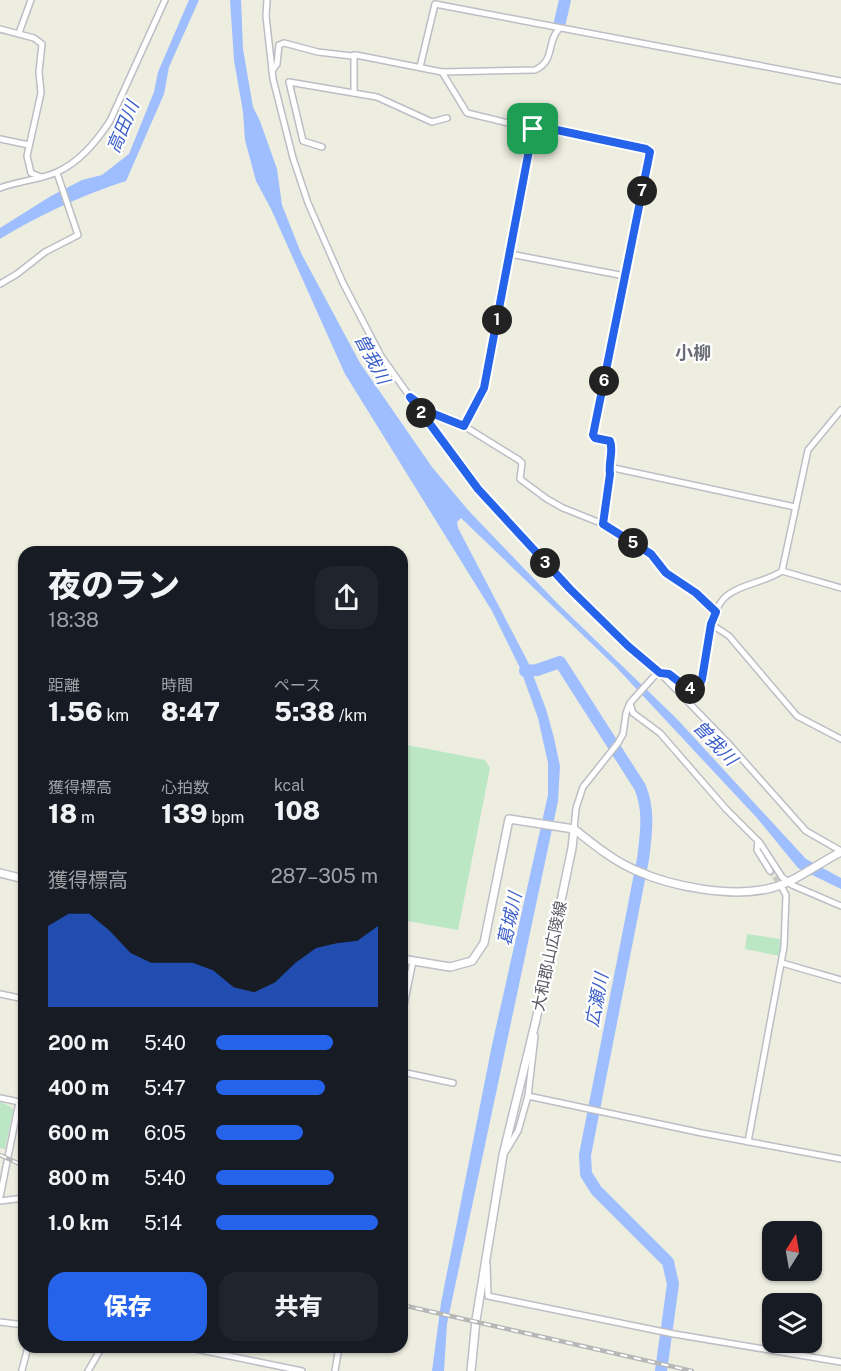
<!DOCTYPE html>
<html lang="ja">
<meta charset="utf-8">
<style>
:root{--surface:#171b24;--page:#20242c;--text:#f1f3f6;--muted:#9ea1a6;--accent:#2563eb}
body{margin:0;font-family:"Public Sans","Noto Sans JP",sans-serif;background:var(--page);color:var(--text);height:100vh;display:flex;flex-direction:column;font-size:22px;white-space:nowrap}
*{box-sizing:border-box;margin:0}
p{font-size:20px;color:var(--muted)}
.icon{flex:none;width:33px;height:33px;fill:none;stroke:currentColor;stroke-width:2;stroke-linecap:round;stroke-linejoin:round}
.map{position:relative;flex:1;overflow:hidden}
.details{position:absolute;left:18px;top:546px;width:390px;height:807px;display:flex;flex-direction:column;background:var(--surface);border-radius:18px;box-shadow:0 2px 4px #0004}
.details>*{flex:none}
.needle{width:39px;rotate:11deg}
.buttons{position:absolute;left:762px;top:1221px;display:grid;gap:12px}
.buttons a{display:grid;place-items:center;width:60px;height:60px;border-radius:12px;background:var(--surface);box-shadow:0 2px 4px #0004;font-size:30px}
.pin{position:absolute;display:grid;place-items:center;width:51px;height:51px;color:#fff;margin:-26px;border-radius:12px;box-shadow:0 3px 9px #0006}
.km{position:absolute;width:30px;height:30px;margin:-15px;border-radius:50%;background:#222;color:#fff;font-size:16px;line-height:30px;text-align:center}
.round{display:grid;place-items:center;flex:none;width:63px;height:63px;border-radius:18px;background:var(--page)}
.head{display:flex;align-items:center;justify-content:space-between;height:102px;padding:0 30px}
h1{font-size:33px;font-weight:800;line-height:45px}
.figures{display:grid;grid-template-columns:repeat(3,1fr);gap:9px;height:102px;padding:6px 30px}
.figures div{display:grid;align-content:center}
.figures b{font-size:26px;font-weight:800}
.figures small{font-size:16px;font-weight:400}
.figures p{font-size:16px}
.chart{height:168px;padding:12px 30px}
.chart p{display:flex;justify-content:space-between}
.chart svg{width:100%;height:108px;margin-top:6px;fill:var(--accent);opacity:.7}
.cta{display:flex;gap:12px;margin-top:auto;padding:12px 30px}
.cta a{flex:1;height:69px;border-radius:18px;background:var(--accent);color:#fff;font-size:24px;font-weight:800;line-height:69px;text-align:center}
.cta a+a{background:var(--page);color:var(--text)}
ul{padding:0 30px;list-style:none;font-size:20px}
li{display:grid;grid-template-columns:96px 72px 1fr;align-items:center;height:45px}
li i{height:15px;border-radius:8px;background:var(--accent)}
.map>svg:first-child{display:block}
.grass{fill:#bbe7c5}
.water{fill:#9ebeff}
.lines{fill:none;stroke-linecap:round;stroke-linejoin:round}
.river{stroke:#9ebeff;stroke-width:12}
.street-tunnel{stroke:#c8c8c0;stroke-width:5;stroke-dasharray:5 2.5;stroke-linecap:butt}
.street-casing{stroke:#bdbec5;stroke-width:8}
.secondary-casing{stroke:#bdbfc7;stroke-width:10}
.street{stroke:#fff;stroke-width:5}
.secondary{stroke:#fff;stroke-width:7}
.rail-casing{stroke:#b6b7b7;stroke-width:4.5}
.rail{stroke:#fff;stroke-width:2;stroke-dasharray:7;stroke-linecap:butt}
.route-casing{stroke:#fff;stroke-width:12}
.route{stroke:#2563eb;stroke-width:8}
.labels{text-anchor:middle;stroke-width:4.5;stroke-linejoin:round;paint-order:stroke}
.street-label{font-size:16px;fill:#595b62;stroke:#fff}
.water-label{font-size:18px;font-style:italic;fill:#3b5fc8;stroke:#fff}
.neighbourhood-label{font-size:18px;font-weight:bold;fill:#6a6d74;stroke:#fff}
</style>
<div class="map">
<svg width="841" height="1371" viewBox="0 0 841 1371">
<rect width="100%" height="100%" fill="#edede0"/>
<g class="grass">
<path d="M402,744L485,760L490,768L458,930L402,920Z"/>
<path d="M747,934L780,939V956L745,949Z"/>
<path d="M0,1102L10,1106L13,1110L5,1149L0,1148Z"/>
</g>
<g class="water">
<path d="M189,0H199L169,67L164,94L126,181C85,194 37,216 0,239V228L51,196L82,180L102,175L129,154L154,92L158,72Z"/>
<path d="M230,0H241L243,49L253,107L260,121L277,169L282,205L301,253L360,363L432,467L468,510L557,603L676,718L806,859L841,878V889L798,868L757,818L616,667L461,518L457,522L458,528L528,662L546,709L554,738L560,766L558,801L447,1324L444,1371H432L441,1303L492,1045L548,795V763L538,718L520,668L492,611L345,374L271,209L256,181L245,140L243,112L234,60Z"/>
</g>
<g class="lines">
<g class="river">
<path d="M560,22L565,0"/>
<path d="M525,671L537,670L560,662L640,787C650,811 646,834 643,859L585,1155L586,1174L596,1190L668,1262L673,1284L661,1371"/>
</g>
<path class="street-tunnel" d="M770,871L781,886"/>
<defs>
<g id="street">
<path d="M267,0L266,16L273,79L293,158L308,203L343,283L381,356L442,442L478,489L526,543L628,646L660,673L727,742L806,831L841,851"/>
<path d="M0,29L34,38L42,44L39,72L41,93L27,156L31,173L41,177"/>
<path d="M19,33L31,0"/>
<path d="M354,55V93"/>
<path d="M420,67L435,4L841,81"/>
<path d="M272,71L277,64L279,45L284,43L318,52L352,56L356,55L442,72L535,70C556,60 546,42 559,29"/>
<path d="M442,72L467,113L533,129L538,126L647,149L649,152L593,435L595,438L610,441C614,451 608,463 610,474L603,524"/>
<path d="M0,139L29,145"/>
<path d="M322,147L303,141L289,82L377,97L432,122L447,118"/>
<path d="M0,188C18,181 38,180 55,173C79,163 96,142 110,121L165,0"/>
<path d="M510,254L625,276"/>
<path d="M0,284L17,274L45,252L78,235L57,173"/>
<path d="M412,397L434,414L464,426L519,460L522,463L520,479L547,499L563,508L603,524L651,554L666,573L696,593L716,612"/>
<path d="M841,410L808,450L782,571L841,588"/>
<path d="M464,426L484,388L533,129"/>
<path d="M609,467L795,507"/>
<path d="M711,624L729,636L797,716L841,739"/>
<path d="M630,704L633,713L660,733L726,809L760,843L782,877L792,885L841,906"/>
<path d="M574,829L576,808L583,787L618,743L623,734L626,713L630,703L657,673C673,673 679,688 694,689L700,684L702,679C706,656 708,608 729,594C745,583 766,582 782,571"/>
<path d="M758,841L757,850L770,871"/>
<path d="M782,963L841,980"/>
<path d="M0,994L24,999"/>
<path d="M402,1015L413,961"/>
<path d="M402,1072L453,1083"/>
<path d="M528,1096L702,1133L841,1159"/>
<path d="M0,1098L24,1103"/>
<path d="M748,1142L784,947L786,895L781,886"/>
<path d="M506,1151L518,1131L528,1096L535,1036"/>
<path d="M0,1197L19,1102"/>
<path d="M0,1201L24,1198"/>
<path d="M487,1264L488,1296L674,1334L841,1362"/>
<path d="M0,1322L24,1325"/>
<path d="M186,1347L302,1371"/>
<path d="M22,1370L28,1347"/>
<path d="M88,1371L102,1347"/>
<path d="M335,1371L339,1347"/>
</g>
<g id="secondary">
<path d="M574,829C592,843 613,861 635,870C672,887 732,898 771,888C794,883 820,862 841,852"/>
<path d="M0,873L24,879"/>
<path d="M402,959L450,967L472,961L484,943L509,819L574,829"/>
<path d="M471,1371L476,1320L503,1155L536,1020L572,848L574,829"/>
</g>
</defs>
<use href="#street" class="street-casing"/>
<use href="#secondary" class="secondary-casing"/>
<use href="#street" class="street"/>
<use href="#secondary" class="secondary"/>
<defs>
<g id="rail">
<path d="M0,1155L24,1166"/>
<path d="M402,1305L692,1371"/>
</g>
</defs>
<use href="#rail" class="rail-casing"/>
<use href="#rail" class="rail"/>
</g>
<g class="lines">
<defs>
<path id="route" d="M538,126L646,149L650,152L593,435L595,438L610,441C614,451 608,463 610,474L603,524L651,554L666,573L696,593L716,612L711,624L702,679L700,684L694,689L687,688L669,674L660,673L628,646L570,589L478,489L410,397L434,414L464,426L484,388L533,129Z"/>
</defs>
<use href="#route" class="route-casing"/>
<use href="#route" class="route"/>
</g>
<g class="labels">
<g class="street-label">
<text transform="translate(549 956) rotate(-78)" y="6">大和郡山広陵線</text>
</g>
<g class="water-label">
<text transform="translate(123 127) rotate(-67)" y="6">高田川</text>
<text transform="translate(372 359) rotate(62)" y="6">曽我川</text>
<text transform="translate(715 743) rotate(46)" y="6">曽我川</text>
<text transform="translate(510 919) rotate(-78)" y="6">葛城川</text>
<text transform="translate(597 1000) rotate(-79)" y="6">広瀬川</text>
</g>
<g class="neighbourhood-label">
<text x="693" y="359">小柳</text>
</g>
</g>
</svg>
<div class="buttons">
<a><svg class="needle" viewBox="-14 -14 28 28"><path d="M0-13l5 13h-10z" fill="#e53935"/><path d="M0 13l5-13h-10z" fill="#9ea1a6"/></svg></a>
<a><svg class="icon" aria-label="layers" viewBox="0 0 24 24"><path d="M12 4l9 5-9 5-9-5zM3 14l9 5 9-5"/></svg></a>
</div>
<div class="pin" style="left:533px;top:129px;background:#1e9e55"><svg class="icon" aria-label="arrive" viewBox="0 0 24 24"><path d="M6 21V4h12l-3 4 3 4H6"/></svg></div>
<b class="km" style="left:497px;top:320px">1</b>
<b class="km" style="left:421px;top:413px">2</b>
<b class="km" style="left:545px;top:563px">3</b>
<b class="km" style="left:690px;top:689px">4</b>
<b class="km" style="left:633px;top:543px">5</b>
<b class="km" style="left:604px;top:381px">6</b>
<b class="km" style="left:642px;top:191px">7</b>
<section class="details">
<div class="head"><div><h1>夜のラン</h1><p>18:38</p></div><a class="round"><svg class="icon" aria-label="share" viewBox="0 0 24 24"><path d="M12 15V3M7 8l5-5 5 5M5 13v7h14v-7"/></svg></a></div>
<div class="figures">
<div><p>距離</p><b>1.56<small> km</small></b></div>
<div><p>時間</p><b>8:47</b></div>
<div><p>ペース</p><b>5:38<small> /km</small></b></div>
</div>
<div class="figures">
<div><p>獲得標高</p><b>18<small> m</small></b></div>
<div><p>心拍数</p><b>139<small> bpm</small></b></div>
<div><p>kcal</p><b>108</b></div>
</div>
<div class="chart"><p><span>獲得標高</span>287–305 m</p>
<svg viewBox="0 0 160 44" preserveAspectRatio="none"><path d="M0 44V11L10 6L20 6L30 13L40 22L50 26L60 26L70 26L80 29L90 36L100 38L110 34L120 26L130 20L140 18L150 17L160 11V44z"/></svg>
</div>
<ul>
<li><b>200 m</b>5:40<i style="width:72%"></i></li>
<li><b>400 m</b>5:47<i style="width:67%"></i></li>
<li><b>600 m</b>6:05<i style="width:54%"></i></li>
<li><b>800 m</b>5:40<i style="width:73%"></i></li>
<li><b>1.0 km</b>5:14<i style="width:100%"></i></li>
</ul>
<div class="cta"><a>保存</a><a>共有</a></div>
</section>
</div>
